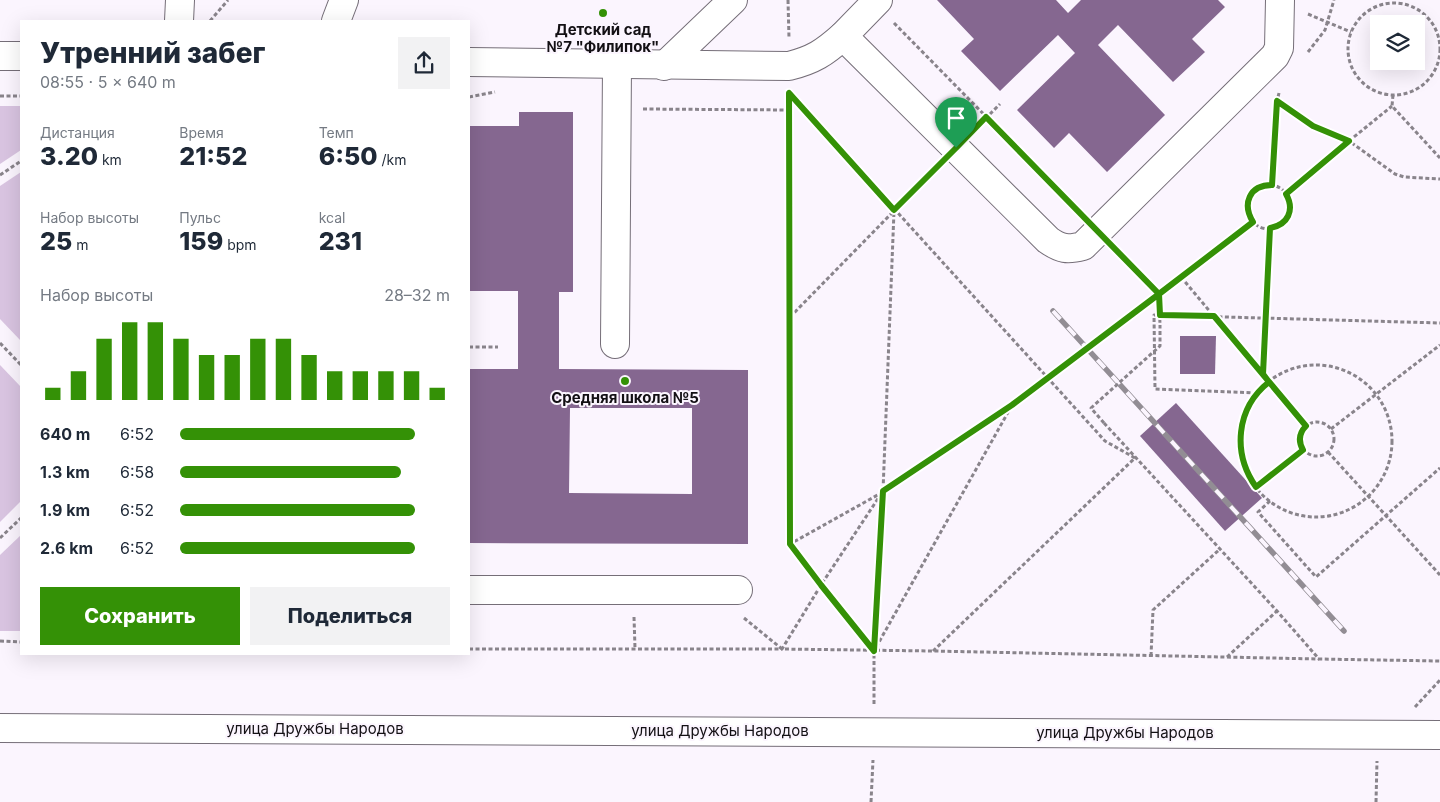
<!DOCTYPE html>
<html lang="ru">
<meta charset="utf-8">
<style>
:root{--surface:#fff;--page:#f2f2f3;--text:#1f2937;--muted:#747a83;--accent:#349106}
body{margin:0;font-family:Inter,sans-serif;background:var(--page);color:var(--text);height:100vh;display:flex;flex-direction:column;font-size:19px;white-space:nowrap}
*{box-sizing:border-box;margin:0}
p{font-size:16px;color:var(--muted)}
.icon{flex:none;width:28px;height:28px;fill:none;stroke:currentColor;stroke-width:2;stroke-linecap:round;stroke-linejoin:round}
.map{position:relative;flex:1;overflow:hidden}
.details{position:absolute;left:20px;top:20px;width:450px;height:635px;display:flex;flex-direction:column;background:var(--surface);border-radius:0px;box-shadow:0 5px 20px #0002}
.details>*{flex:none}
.buttons{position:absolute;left:1370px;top:15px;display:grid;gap:10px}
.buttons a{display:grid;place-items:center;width:55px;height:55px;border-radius:0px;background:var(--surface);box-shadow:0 5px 20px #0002;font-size:25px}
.pin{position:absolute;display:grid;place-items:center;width:42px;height:42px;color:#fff;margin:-51px -21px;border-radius:50% 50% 50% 0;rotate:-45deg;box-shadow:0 0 5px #0007}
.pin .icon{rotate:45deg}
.round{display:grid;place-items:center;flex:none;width:52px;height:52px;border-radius:0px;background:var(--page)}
.headline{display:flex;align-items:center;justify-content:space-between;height:85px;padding:0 20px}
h1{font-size:28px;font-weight:800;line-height:38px}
.metrics{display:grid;grid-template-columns:repeat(3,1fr);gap:8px;height:85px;padding:5px 20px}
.metrics div{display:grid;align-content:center}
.metrics b{font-size:25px;font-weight:800}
.metrics small{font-size:14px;font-weight:400}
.metrics p{font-size:14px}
.chart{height:140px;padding:10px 20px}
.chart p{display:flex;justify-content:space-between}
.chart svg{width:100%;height:90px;margin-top:5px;stroke:var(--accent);stroke-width:6}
.action{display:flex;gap:10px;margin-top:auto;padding:10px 20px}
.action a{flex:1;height:58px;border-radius:0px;background:var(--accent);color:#fff;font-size:20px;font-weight:800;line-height:58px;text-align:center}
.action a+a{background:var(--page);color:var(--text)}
ul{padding:0 20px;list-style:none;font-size:16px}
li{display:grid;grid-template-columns:80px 60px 1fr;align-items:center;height:38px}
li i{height:12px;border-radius:6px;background:var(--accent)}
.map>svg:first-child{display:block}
.green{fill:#d9c4e1}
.building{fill:#856790;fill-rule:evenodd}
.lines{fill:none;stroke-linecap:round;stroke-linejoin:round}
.minor-casing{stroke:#756e78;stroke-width:30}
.path{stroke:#89848b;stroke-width:3;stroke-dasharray:4 2.5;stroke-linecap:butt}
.minor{stroke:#fff;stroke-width:28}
.rail-casing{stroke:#928d94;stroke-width:5.5}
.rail{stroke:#fbf5fe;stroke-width:4;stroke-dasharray:11;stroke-linecap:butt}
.path-bridge{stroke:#89848b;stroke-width:3;stroke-dasharray:4 2.5;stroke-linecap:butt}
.route-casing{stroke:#fff;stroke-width:10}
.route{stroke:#349106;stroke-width:6}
.poi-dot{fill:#349106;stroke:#fbf5fe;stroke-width:2}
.labels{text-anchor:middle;stroke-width:4;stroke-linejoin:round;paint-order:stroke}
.poi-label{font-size:15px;font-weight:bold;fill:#131014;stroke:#fbf5fe}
.street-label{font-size:15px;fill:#131014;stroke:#fbf5fe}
</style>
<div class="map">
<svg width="1440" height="802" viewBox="0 0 1440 802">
<rect width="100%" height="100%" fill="#fbf5fe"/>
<g class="green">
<path d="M0,106H21V150L0,164Z"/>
<path d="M21,172V341L0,319V186Z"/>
<path d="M0,365L21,387V501L0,522Z"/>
<path d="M21,535V631H0V555Z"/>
</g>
<g class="building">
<path d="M937,0H1056L1068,13L1081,0H1218L1225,7L1192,39L1205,52L1173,82L1118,25L1098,45L1165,115L1107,172L1069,133L1054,148L1017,110L1075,53L1058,35L1000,91L961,51L974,39Z"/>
<path d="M519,112H573V292H559V369L748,370V544L469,543V369H518V291H469V126H519ZM570,408H692V494L569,493Z"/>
<path d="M1180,336H1216L1215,374H1180Z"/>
<path d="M1176,403L1262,498L1225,531L1140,436Z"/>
</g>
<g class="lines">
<defs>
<g id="minor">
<path d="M878,0L843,36L1048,240C1061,249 1067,250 1083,246L1275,56L1279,48L1280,0"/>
<path d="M179,21L180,0"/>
<path d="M336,21L344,0"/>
<path d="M0,56H21"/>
<path d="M469,62L789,66C813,60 824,53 843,36"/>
<path d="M664,66L733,0"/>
<path d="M615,344L617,65"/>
<path d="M469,590H738"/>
<path d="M0,728L1440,735"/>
</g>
</defs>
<use href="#minor" class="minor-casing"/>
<g class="path">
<path d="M788,0L789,38"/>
<circle cx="1394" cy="49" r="46"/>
<path d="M1308,14L1351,32"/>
<path d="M210,21L228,0"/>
<path d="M894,23L1079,211"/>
<path d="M1308,52L1325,30L1334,0"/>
<path d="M789,92L790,544"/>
<path d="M789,93L1105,441L1135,458L933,651"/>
<path d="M1279,93L1277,101L1313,126L1349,141L1392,106"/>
<path d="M1393,95L1392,106L1440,158"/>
<path d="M0,96H21"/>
<path d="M469,97L495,92"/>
<path d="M643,109L789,110"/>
<path d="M976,128L1000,104"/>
<path d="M0,175L21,161"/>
<path d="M1272,185L1277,101"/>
<circle cx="1269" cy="207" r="22"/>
<path d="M1287,194L1349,141L1395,174L1404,177L1440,179"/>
<path d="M1117,250L1159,294L1253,222"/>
<path d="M1181,277L1306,426"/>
<path d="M790,317L936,168"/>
<path d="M0,343L21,365"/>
<path d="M469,347H498"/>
<circle cx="1316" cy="441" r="76"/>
<path d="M1263,373L1270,228"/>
<path d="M1257,393L1155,389L1154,315L1440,323"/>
<circle cx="1317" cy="439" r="17"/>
<path d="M1104,423L1277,611L1319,659L1440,661"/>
<path d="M1331,429L1440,345"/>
<path d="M1328,452L1440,575"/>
<path d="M1257,487L1303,450"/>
<path d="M883,492L790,544L821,585L874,651L1011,407"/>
<path d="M1270,501L1258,512L1316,577L1440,468"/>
<path d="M0,538L21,518"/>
<path d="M634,617L635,648"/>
<path d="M744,618L782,649L933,651L1319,659"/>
<path d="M0,641L21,642"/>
<path d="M469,649H782L821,585L883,491L1012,405L1159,294L1160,325"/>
<path d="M1151,656L1153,610L1220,549"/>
<path d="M1227,657L1277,611"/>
<path d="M874,704V651L883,491L894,211"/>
<path d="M1415,707L1440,680"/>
<path d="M871,802L873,760"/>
<path d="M1376,802L1377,761"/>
</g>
<use href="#minor" class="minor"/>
<defs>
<path id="rail" d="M1053,311L1344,631"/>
</defs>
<use href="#rail" class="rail-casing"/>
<use href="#rail" class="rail"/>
<path class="path-bridge" d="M1104,423L1091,408L1160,346V325"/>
</g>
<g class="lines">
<defs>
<path id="route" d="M956,148L894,210L789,93L790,544L821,585L874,651L883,491L1012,405L1159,294L1160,315L1214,316L1306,426C1299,433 1298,441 1303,450L1256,487C1232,453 1236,408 1269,382L1263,374L1270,228C1288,225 1295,210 1286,194L1349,141L1313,126L1277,101L1272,185C1249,185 1242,204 1253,222L1159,294L986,117L956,148"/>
</defs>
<use href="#route" class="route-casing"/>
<use href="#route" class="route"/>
</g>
<g class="poi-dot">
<circle cx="603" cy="13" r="5"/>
<circle cx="625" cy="381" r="5"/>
</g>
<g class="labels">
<g class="poi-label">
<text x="603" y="35">Детский сад<tspan x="603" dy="17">№7 "Филипок"</tspan></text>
<text x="625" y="403">Средняя школа №5</text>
</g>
<g class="street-label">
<text x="315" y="734">улица Дружбы Народов</text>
<text x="720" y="736">улица Дружбы Народов</text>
<text x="1125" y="738">улица Дружбы Народов</text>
</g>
</g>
</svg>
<div class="buttons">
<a><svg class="icon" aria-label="layers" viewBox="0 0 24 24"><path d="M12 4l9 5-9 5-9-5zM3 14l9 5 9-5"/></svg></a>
</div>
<div class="pin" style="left:956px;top:148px;background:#1e9e55"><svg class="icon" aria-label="arrive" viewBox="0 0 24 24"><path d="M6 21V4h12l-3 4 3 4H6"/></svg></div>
<section class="details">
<div class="headline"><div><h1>Утренний забег</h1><p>08:55 · 5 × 640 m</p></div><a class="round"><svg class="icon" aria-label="share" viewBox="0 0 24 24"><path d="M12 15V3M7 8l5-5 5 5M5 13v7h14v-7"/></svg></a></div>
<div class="metrics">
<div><p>Дистанция</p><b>3.20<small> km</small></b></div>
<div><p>Время</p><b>21:52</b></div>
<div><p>Темп</p><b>6:50<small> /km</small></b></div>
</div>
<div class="metrics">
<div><p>Набор высоты</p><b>25<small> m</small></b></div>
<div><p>Пульс</p><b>159<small> bpm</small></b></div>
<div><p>kcal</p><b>231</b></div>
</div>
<div class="chart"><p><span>Набор высоты</span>28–32 m</p>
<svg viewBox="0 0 160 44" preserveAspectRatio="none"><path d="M5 44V38M15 44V30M25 44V14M35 44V6M45 44V6M55 44V14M65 44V22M75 44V22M85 44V14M95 44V14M105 44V22M115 44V30M125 44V30M135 44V30M145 44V30M155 44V38"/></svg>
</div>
<ul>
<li><b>640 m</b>6:52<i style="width:87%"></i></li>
<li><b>1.3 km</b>6:58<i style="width:82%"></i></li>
<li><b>1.9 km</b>6:52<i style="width:87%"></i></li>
<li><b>2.6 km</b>6:52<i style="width:87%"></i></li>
</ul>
<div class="action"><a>Сохранить</a><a>Поделиться</a></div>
</section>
</div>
